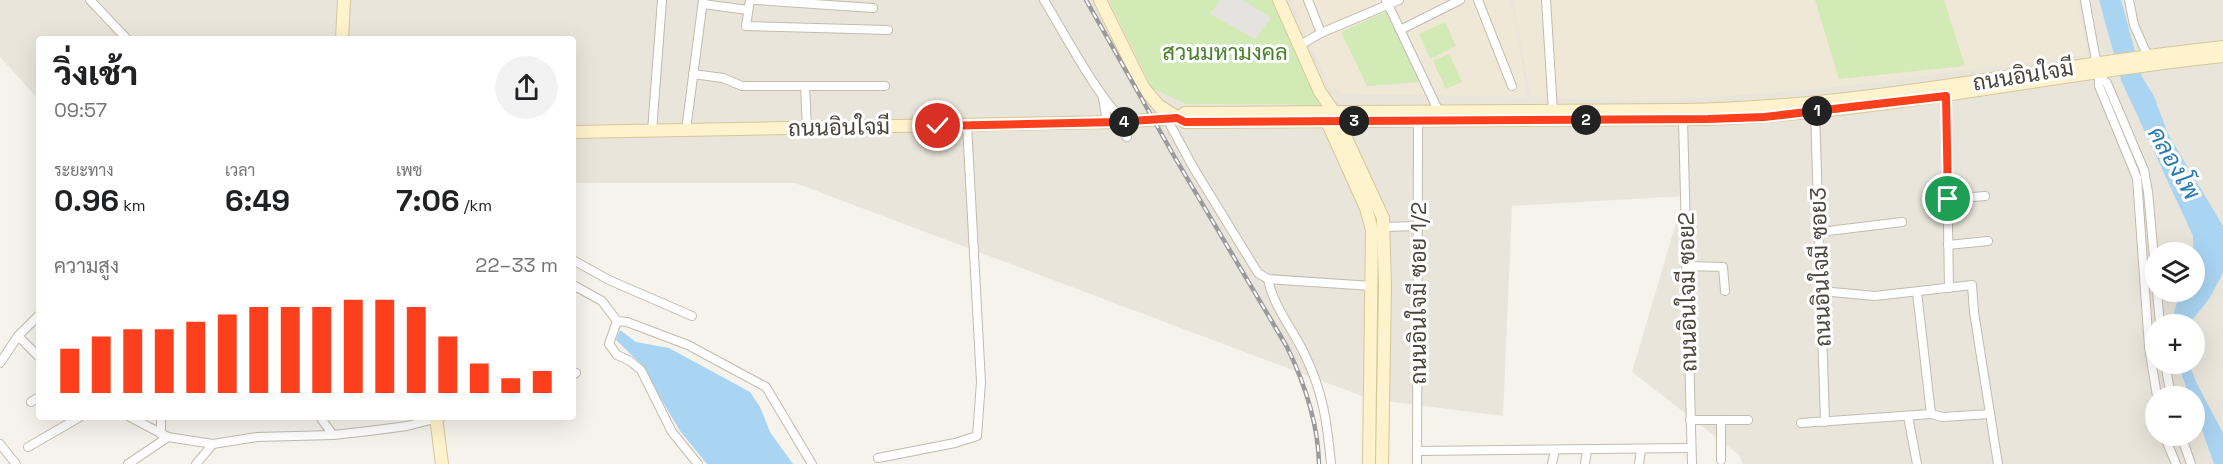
<!DOCTYPE html>
<html lang="th">
<meta charset="utf-8">
<style>
:root{--surface:#fff;--page:#f2f2f2;--text:#202124;--muted:#757577;--accent:#fc3f1d}
body{margin:0;font-family:"Space Grotesk",Sarabun,sans-serif;background:var(--page);color:var(--text);height:100vh;display:flex;flex-direction:column;font-size:22px;white-space:nowrap}
*{box-sizing:border-box;margin:0}
p{font-size:20px;color:var(--muted)}
.icon{flex:none;width:33px;height:33px;fill:none;stroke:currentColor;stroke-width:2;stroke-linecap:round;stroke-linejoin:round}
.map{position:relative;flex:1;overflow:hidden}
.panel{position:absolute;left:36px;top:36px;width:540px;height:384px;display:flex;flex-direction:column;background:var(--surface);border-radius:6px;box-shadow:0 6px 24px #0002}
.panel>*{flex:none}
.buttons{position:absolute;left:2145px;top:242px;display:grid;gap:12px}
.buttons a{display:grid;place-items:center;width:60px;height:60px;border-radius:50%;background:var(--surface);box-shadow:0 6px 24px #0002;font-size:30px}
.pin{position:absolute;display:grid;place-items:center;width:51px;height:51px;color:#fff;margin:-26px;border:3px solid #fff;border-radius:50%;box-shadow:0 2px 6px #0007}
.km{position:absolute;width:30px;height:30px;margin:-15px;border-radius:50%;background:#222;color:#fff;font-size:16px;line-height:30px;text-align:center}
.round{display:grid;place-items:center;flex:none;width:63px;height:63px;border-radius:32px;background:var(--page)}
.head{display:flex;align-items:center;justify-content:space-between;height:102px;padding:0 18px}
h1{font-size:33px;font-weight:800;line-height:45px}
.stats{display:grid;grid-template-columns:repeat(3,1fr);gap:9px;height:102px;padding:6px 18px}
.stats div{display:grid;align-content:center}
.stats b{font-size:30px;font-weight:800}
.stats small{font-size:16px;font-weight:400}
.stats p{font-size:16px}
.chart{height:168px;padding:12px 18px}
.chart p{display:flex;justify-content:space-between}
.chart svg{width:100%;height:108px;margin-top:6px;stroke:var(--accent);stroke-width:6}
.map>svg:first-child{display:block}
.residential{fill:#eae5da;fill-rule:evenodd}
.education{fill:#efe8d6}
.green{fill:#d2eab5}
.parking{fill:#e5e3e0}
.water{fill:#a9d4f2}
.lines{fill:none;stroke-linecap:round;stroke-linejoin:round}
.street-casing{stroke:#c2bbae;stroke-width:10}
.secondary-casing{stroke:#d6c79b;stroke-width:14}
.street{stroke:#fff;stroke-width:8}
.secondary{stroke:#fff3cd;stroke-width:12}
.rail-casing{stroke:#9a9a9a;stroke-width:4.5}
.rail{stroke:#fff;stroke-width:2;stroke-dasharray:7;stroke-linecap:butt}
.route-casing{stroke:#fff;stroke-width:12}
.route{stroke:#fc3f1d;stroke-width:8}
.labels{text-anchor:middle;stroke-width:6;stroke-linejoin:round;paint-order:stroke}
.park-label{font-size:22px;fill:#4a7f2a;stroke:#fff}
.street-label{font-size:22px;fill:#4b4439;stroke:#fff}
.water-label{font-size:24px;font-style:italic;fill:#2e7ab2;stroke:#fff}
</style>
<div class="map">
<svg width="2223" height="464" viewBox="0 0 2223 464">
<rect width="100%" height="100%" fill="#f6f3ec"/>
<path class="residential" d="M0,0H2223V464H1743L1739,455L1632,372L1684,196L1512,206L1503,416L1370,399L795,183H573V39H39V100L0,57ZM2156,252H2194V291H2156ZM2156,324H2194V363H2156ZM2156,396H2194V435H2156Z"/>
<g class="education">
<path d="M1291,0H1510L1528,97L1344,94L1330,88Z"/>
<path d="M1513,0H2077L2088,55L1811,90L1654,101L1531,97Z"/>
</g>
<g class="green">
<path d="M1109,0H1277L1322,112L1293,104H1186L1152,88Z"/>
<path d="M1815,0H1944L1965,66L1839,79Z"/>
<path d="M1387,11L1419,82L1367,86L1341,32Z"/>
<path d="M1445,22L1456,46L1430,59L1419,34Z"/>
<path d="M1449,54L1462,82L1446,89L1433,61Z"/>
</g>
<path class="parking" d="M1220,0H1243L1271,18L1255,39L1210,14Z"/>
<g class="water">
<path d="M2099,0H2121L2142,77L2154,96L2168,134L2223,226V273L2209,299L2189,324H2172V320L2180,291H2194L2193,236L2121,80Z"/>
<path d="M620,330L636,342L669,348L750,392L760,407L770,432L793,464H707L680,431L640,363L616,340Z"/>
<path d="M2178,363H2189L2196,382L2223,433V464H2214L2195,410L2194,396H2189Z"/>
</g>
<g class="lines">
<defs>
<g id="street">
<path d="M90,0L127,39"/>
<path d="M750,0L746,26L888,30"/>
<path d="M755,0L873,8"/>
<path d="M1044,0C1060,26 1104,109 1126,121"/>
<path d="M1308,0L1321,33"/>
<path d="M1386,0L1439,112"/>
<path d="M1478,0L1512,86"/>
<path d="M1546,0L1553,111"/>
<path d="M2085,0L2099,77V86L2137,178L2149,347L2157,396"/>
<path d="M2129,0L2134,25L2149,59"/>
<path d="M703,4L748,10"/>
<path d="M1400,30L1460,0"/>
<path d="M1300,45L1321,33L1399,0"/>
<path d="M693,74L723,78L742,86H885"/>
<path d="M2099,77L2107,83L2144,170L2148,192L2156,279"/>
<path d="M805,86L807,128"/>
<path d="M1946,96L1949,288"/>
<path d="M1815,112L1825,422"/>
<path d="M1167,119L1193,167L1258,273L1268,279L1372,286"/>
<path d="M1683,119L1692,464"/>
<path d="M1115,120L1127,137"/>
<path d="M1103,122L1106,115L1103,99"/>
<path d="M686,130L703,0"/>
<path d="M652,131L662,0"/>
<path d="M1948,199L1985,196"/>
<path d="M1384,227L1418,226"/>
<path d="M1820,232L1902,222"/>
<path d="M1948,245L1988,241"/>
<path d="M573,260L609,280L692,316"/>
<path d="M1686,266L1723,267L1725,291"/>
<path d="M1268,279C1273,306 1292,328 1304,353C1323,392 1327,421 1331,464"/>
<path d="M573,285L602,301L617,321"/>
<path d="M1821,291L1875,296L1972,285L1974,312L1998,464"/>
<path d="M2157,291L2160,324"/>
<path d="M1917,292L1931,414"/>
<path d="M18,336L39,357"/>
<path d="M0,363L18,336L39,315"/>
<path d="M2165,363L2171,396"/>
<path d="M573,375L576,373"/>
<path d="M31,402L39,397"/>
<path d="M1908,416L1917,464"/>
<path d="M130,417L168,437L213,444L257,437L333,435L369,431L407,426L442,417"/>
<path d="M320,417L333,435"/>
<path d="M1690,420H1748"/>
<path d="M1801,423L1931,414L1943,417L1990,414"/>
<path d="M161,434V417"/>
<path d="M2164,435L2176,464"/>
<path d="M2181,435L2191,464"/>
<path d="M0,444L16,464"/>
<path d="M28,447L80,417"/>
<path d="M1417,451L1691,448"/>
<path d="M878,458L955,443L977,436L981,382L967,125"/>
<path d="M1721,460V420"/>
<path d="M128,464L168,437"/>
<path d="M196,464L213,444"/>
<path d="M698,464L672,432L641,370L630,361L617,355L609,344L617,321L627,322L688,345L766,387L812,464"/>
<path d="M1417,464L1418,121"/>
<path d="M1552,464L1555,450"/>
<path d="M1585,464L1587,450"/>
<path d="M1639,464L1641,450"/>
</g>
<g id="secondary">
<path d="M1100,0L1143,87L1164,112"/>
<path d="M1279,0L1320,92L1334,112L1383,218L1385,286L1382,464"/>
<path d="M342,39L344,0"/>
<path d="M1161,107L1185,122L1708,119C1881,113 2051,74 2223,56"/>
<path d="M1325,117L1366,208L1372,230L1369,464"/>
<path d="M573,132L1116,122L1177,118L1185,113L1682,110C1865,108 2042,66 2223,47"/>
<path d="M436,417L442,464"/>
</g>
</defs>
<use href="#street" class="street-casing"/>
<use href="#secondary" class="secondary-casing"/>
<use href="#street" class="street"/>
<use href="#secondary" class="secondary"/>
<defs>
<path id="rail" d="M1086,0L1174,156L1287,347C1305,384 1318,422 1319,464"/>
</defs>
<use href="#rail" class="rail-casing"/>
<use href="#rail" class="rail"/>
</g>
<g class="lines">
<defs>
<path id="route" d="M938,126L1116,122L1177,118L1185,122L1708,119L1764,117L1946,96L1948,199"/>
</defs>
<use href="#route" class="route-casing"/>
<use href="#route" class="route"/>
</g>
<g class="labels">
<g class="park-label">
<text x="1225" y="60">สวนมหามงคล</text>
</g>
<g class="street-label">
<text transform="translate(2023 75) rotate(-9)" y="8">ถนนอินใจมี</text>
<text transform="translate(839 127) rotate(-1)" y="8">ถนนอินใจมี</text>
<text transform="translate(1820 267) rotate(-92)" y="8">ถนนอินใจมี ซอย3</text>
<text transform="translate(1687 292) rotate(-91)" y="8">ถนนอินใจมี ซอย2</text>
<text transform="translate(1418 293) rotate(-90)" y="8">ถนนอินใจมี ซอย 1/2</text>
</g>
<g class="water-label">
<text transform="translate(2174 163) rotate(60)" y="8">คลองโพ</text>
</g>
</g>
</svg>
<div class="buttons">
<a><svg class="icon" aria-label="layers" viewBox="0 0 24 24"><path d="M12 4l9 5-9 5-9-5zM3 14l9 5 9-5"/></svg></a>
<a>+</a>
<a>−</a>
</div>
<div class="pin" style="left:1948px;top:199px;background:#1e9e55"><svg class="icon" aria-label="arrive" viewBox="0 0 24 24"><path d="M6 21V4h12l-3 4 3 4H6"/></svg></div>
<div class="pin" style="left:938px;top:126px;background:#d93025"><svg class="icon" aria-label="check" viewBox="0 0 24 24"><path d="M5 12l5 5 9-10"/></svg></div>
<b class="km" style="left:1817px;top:111px">1</b>
<b class="km" style="left:1586px;top:120px">2</b>
<b class="km" style="left:1354px;top:121px">3</b>
<b class="km" style="left:1124px;top:122px">4</b>
<section class="panel">
<div class="head"><div><h1>วิ่งเช้า</h1><p>09:57</p></div><a class="round"><svg class="icon" aria-label="share" viewBox="0 0 24 24"><path d="M12 15V3M7 8l5-5 5 5M5 13v7h14v-7"/></svg></a></div>
<div class="stats">
<div><p>ระยะทาง</p><b>0.96<small> km</small></b></div>
<div><p>เวลา</p><b>6:49</b></div>
<div><p>เพซ</p><b>7:06<small> /km</small></b></div>
</div>
<div class="chart"><p><span>ความสูง</span>22–33 m</p>
<svg viewBox="0 0 160 44" preserveAspectRatio="none"><path d="M5 44V26M15 44V21M25 44V18M35 44V18M45 44V15M55 44V12M65 44V9M75 44V9M85 44V9M95 44V6M105 44V6M115 44V9M125 44V21M135 44V32M145 44V38M155 44V35"/></svg>
</div>
</section>
</div>
